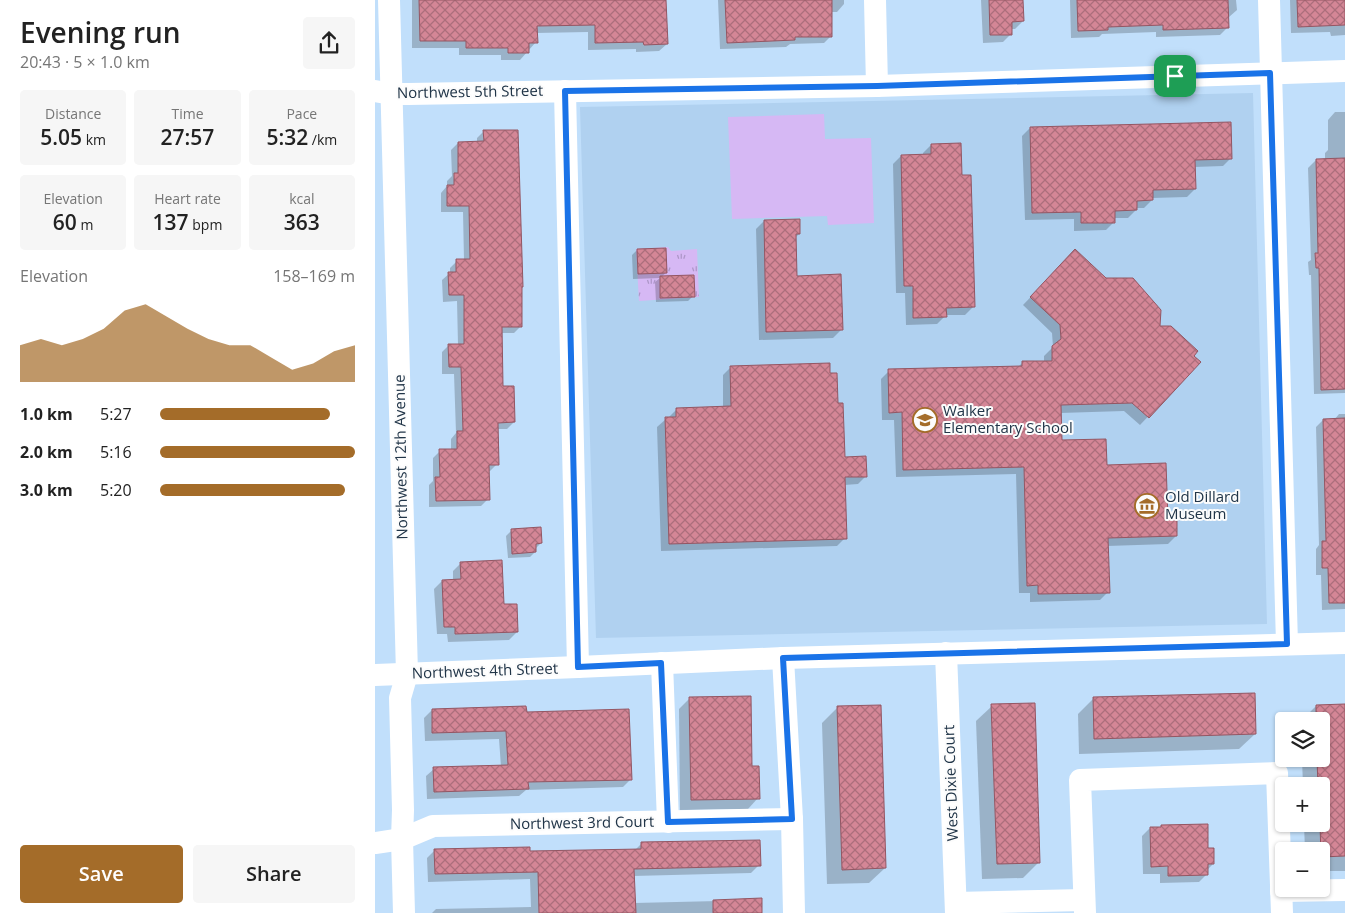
<!DOCTYPE html>
<meta charset="utf-8">
<style>
:root{--surface:#fff;--page:#f6f6f6;--text:#222;--muted:#767676;--accent:#a46c29}
body{margin:0;font-family:"Open Sans",sans-serif;background:var(--page);color:var(--text);height:100vh;display:flex;flex-direction:column;font-size:19px;white-space:nowrap}
*{box-sizing:border-box;margin:0}
p{font-size:16px;color:var(--muted)}
.icon{flex:none;width:28px;height:28px;fill:none;stroke:currentColor;stroke-width:2;stroke-linecap:round;stroke-linejoin:round}
.map{position:relative;flex:1;overflow:hidden}
.details{display:flex;flex-direction:column;background:var(--surface);width:375px}
.details>*{flex:none}
.controls{position:absolute;left:900px;top:712px;display:grid;gap:10px}
.controls a{display:grid;place-items:center;width:55px;height:55px;border-radius:5px;background:var(--surface);box-shadow:0 1px 4px #0004;font-size:25px}
.pin{position:absolute;display:grid;place-items:center;width:42px;height:42px;color:#fff;margin:-21px;border-radius:10px;box-shadow:0 2px 8px #0006}
.round{display:grid;place-items:center;flex:none;width:52px;height:52px;border-radius:5px;background:var(--page)}
.headline{display:flex;align-items:center;justify-content:space-between;height:85px;padding:0 20px}
h1{font-size:28px;font-weight:600;line-height:38px}
.stats{display:grid;grid-template-columns:repeat(3,1fr);gap:8px;height:85px;padding:5px 20px}
.stats div{display:grid;align-content:center;border-radius:5px;background:var(--page);text-align:center}
.stats b{font-size:21px;font-weight:600}
.stats small{font-size:14px;font-weight:400}
.stats p{font-size:14px}
.chart{height:140px;padding:10px 20px}
.chart p{display:flex;justify-content:space-between}
.chart svg{width:100%;height:90px;margin-top:5px;fill:var(--accent);opacity:.7}
.cta{display:flex;gap:10px;margin-top:auto;padding:10px 20px}
.cta a{flex:1;height:58px;border-radius:5px;background:var(--accent);color:#fff;font-size:20px;font-weight:600;line-height:58px;text-align:center}
.cta a+a{background:var(--page);color:var(--text)}
ul{padding:0 20px;list-style:none;font-size:16px}
li{display:grid;grid-template-columns:80px 60px 1fr;align-items:center;height:38px}
li i{height:12px;border-radius:6px;background:var(--accent)}
main{display:flex;flex:1;min-height:0}
.map>svg:first-child{display:block}
.built{fill:#b0d1f0}
.grass{fill:url(#grass-tufts)}
.pitch{fill:#d6b8f4}
.shadow{fill:#0003}
.building{fill:url(#building-cross-hatch);stroke:#945663}
.lines{fill:none;stroke-linecap:round;stroke-linejoin:round}
.minor{stroke:#fff;stroke-width:22}
.route-casing{stroke:#fff;stroke-width:10}
.route{stroke:#1a73e8;stroke-width:6}
.labels{text-anchor:middle;stroke-width:4;stroke-linejoin:round;paint-order:stroke}
.street-label{font-size:15px;fill:#213548;stroke:#fcfcfc}
.poi-label{font-size:15px;fill:#213548;stroke:#fcfcfc;text-anchor:start}
</style>
<main>
<section class="details">
<div class="headline"><div><h1>Evening run</h1><p>20:43 · 5 × 1.0 km</p></div><a class="round"><svg class="icon" aria-label="share" viewBox="0 0 24 24"><path d="M12 15V3M7 8l5-5 5 5M5 13v7h14v-7"/></svg></a></div>
<div class="stats">
<div><p>Distance</p><b>5.05<small> km</small></b></div>
<div><p>Time</p><b>27:57</b></div>
<div><p>Pace</p><b>5:32<small> /km</small></b></div>
</div>
<div class="stats">
<div><p>Elevation</p><b>60<small> m</small></b></div>
<div><p>Heart rate</p><b>137<small> bpm</small></b></div>
<div><p>kcal</p><b>363</b></div>
</div>
<div class="chart"><p><span>Elevation</span>158–169 m</p>
<svg viewBox="0 0 160 44" preserveAspectRatio="none"><path d="M0 44V26L10 23L20 26L30 23L40 18L50 9L60 6L70 12L80 18L90 23L100 26L110 26L120 32L130 38L140 35L150 29L160 26V44z"/></svg>
</div>
<ul>
<li><b>1.0 km</b>5:27<i style="width:87%"></i></li>
<li><b>2.0 km</b>5:16<i style="width:100%"></i></li>
<li><b>3.0 km</b>5:20<i style="width:95%"></i></li>
</ul>
<div class="cta"><a>Save</a><a>Share</a></div>
</section>
<div class="map">
<svg width="970" height="913" viewBox="0 0 970 913">
<defs>
<pattern id="grass-tufts" width="24" height="20" patternUnits="userSpaceOnUse" patternTransform="scale(1.25)"><rect width="24" height="20" fill="#d6b8f4"/><path d="M3 7l-1-3M5 7V3M7 7l1-3M15 17l-1-3M17 17v-4M19 17l1-3" fill="none" stroke="#ad96c8"/></pattern>
<pattern id="building-cross-hatch" width="8" height="8" patternUnits="userSpaceOnUse" patternTransform="scale(1.25)"><rect width="8" height="8" fill="#d48696"/><path d="M0 0l8 8M0 8l8-8" fill="none" stroke="#ac6e7c"/></pattern>
</defs>
<rect width="100%" height="100%" fill="#c1dffb"/>
<path class="built" d="M878,93L892,624L221,638L205,107Z"/>
<path class="grass" d="M293,247L296,251L322,249L324,297L264,301L261,249Z"/>
<path class="pitch" d="M449,114L450,139L496,138L499,223L453,225L452,216L357,219L353,117Z"/>
<g class="shadow">
<path d="M37,0H290L292,44L284,51L261,52V49L213,50V32L161,33V42L145,60H126V55H84V48H37Z"/>
<path d="M343,0H469V4L462,12H456V36L449,43L415,44L411,47L345,49Z"/>
<path d="M606,0H647L648,21L640,29H636V34L628,42L608,43Z"/>
<path d="M695,0H861L862,10L854,17H852L853,27L845,35L781,37V32L727,34L724,37L696,38Z"/>
<path d="M915,0H970V35L956,36L955,32L916,33Z"/>
<path d="M960,112H970V393L939,394L936,275H934L933,262L936,260L933,168L941,160H950V153L953,150V120Z"/>
<path d="M655,128L856,158L848,166L819,167L820,189L812,197L777,198V200L769,208H761V210L753,218H738L739,222L731,230L699,231V219L650,220L647,136Z"/>
<path d="M109,131L145,289L146,326L139,333H126L127,388L139,422L132,429H122V464L115,471H113V499L106,506L54,507V485L58,481V458L65,451L76,450V439L81,433L79,374H67V352L74,345H83L82,301L68,302L67,280L75,273V268L82,261L89,260L88,212H66V193L72,186V181L77,176L76,150L83,143H102V138Z"/>
<path d="M556,145L586,176L598,307L590,315H571L562,324L531,325L530,293H521L518,164L526,156L548,155V153Z"/>
<path d="M389,221L424,234L420,238L421,277L466,330L458,338L384,340L381,229Z"/>
<path d="M262,250L291,273L286,277L318,296L313,301L281,302L280,282L285,278L258,279L257,255Z"/>
<path d="M700,251L783,327L824,363L765,425L749,411L685,413L686,441L792,520L801,536L793,544L732,546L733,592L725,600L655,602V593H644L641,474L521,477L519,420H507L506,379L514,371L643,367L648,362H669V356L678,347L677,333L648,305Z"/>
<path d="M356,367L454,374L462,405L468,458L491,476L483,484L469,485L470,538L462,546L286,551L282,427L291,419L294,418V417L302,409L348,408V375Z"/>
<path d="M964,414H970V609L947,610L946,575H941V549L944,545L941,427L948,420H959Z"/>
<path d="M136,531L166,543L160,549V552L155,557L133,558L131,536Z"/>
<path d="M86,563L128,605L142,632L134,640L73,642L72,634H62L59,589L67,581L78,580V571Z"/>
<path d="M314,699L376,767L383,798L373,809L305,810L304,709Z"/>
<path d="M718,699L880,734L864,749L704,754L703,714Z"/>
<path d="M970,705V871H946V851H930L929,824H946V786H928L927,759H946V721H926L941,706Z"/>
<path d="M617,706L664,862L648,878L607,879L601,721Z"/>
<path d="M463,707L510,868L494,883L452,884L447,723Z"/>
<path d="M57,710L150,713L256,779L248,787L151,790L144,796L52,799L51,776L59,769L126,767L124,739L50,741L49,718Z"/>
<path d="M775,828L832,849L838,864L832,870V874L824,882L785,883V874H768L767,836Z"/>
<path d="M266,844L384,865L376,873L258,876L259,903L385,900L386,913H57L61,909L156,907L155,879L53,882L52,858L60,850L154,853L259,851Z"/>
</g>
<g class="building">
<path d="M44,0H291L293,44L269,45L268,42L220,43V25L162,26L163,43H154V53H133V48H91V41H45Z"/>
<path d="M350,0H457V37H420V40L352,43Z"/>
<path d="M614,0H648L649,21L637,22V35H615Z"/>
<path d="M702,0H853L854,28L788,30V25L733,27V30L703,31Z"/>
<path d="M922,0H970V25L923,27Z"/>
<path d="M856,122L857,159L820,160L821,189L778,190V200L762,201V210L740,211V223H706V212L657,213L655,127Z"/>
<path d="M108,130H143L148,287H147V327H127L128,386H139L140,422L123,423L124,465H114L115,500L61,501L60,477H65L64,449H82V431H88L86,367H74L73,344H89V295H74L73,272H81V259H95L94,206H72V185H79V173H83V142L109,141Z"/>
<path d="M586,143L587,175H596L600,307L571,308L572,317L538,318V286H529L526,155L556,154V144Z"/>
<path d="M970,158V389L946,390L944,268H941L940,253H943L941,159Z"/>
<path d="M425,219V234H421L422,276L466,274L468,330L391,332L389,220Z"/>
<path d="M291,248L292,273L263,274L262,249Z"/>
<path d="M700,249L731,278H758L786,310L785,326H796L823,351L819,356L826,362L774,418L757,403L686,405L687,440L731,439L732,465L791,463L793,519L802,518V536L733,538L735,593L663,594V585L652,586L649,467L528,470L527,412L514,413L513,369L647,366V361H677V346L686,339L685,325L655,297Z"/>
<path d="M319,275L320,297L285,298V276Z"/>
<path d="M455,363V373H462L463,403H468L470,457L491,456L492,477H470L472,539L294,544L290,417H301V408L356,406L355,366Z"/>
<path d="M970,418V603H954L953,568H947V541H951L948,419Z"/>
<path d="M166,527L167,543L161,544V552L137,554L136,529Z"/>
<path d="M127,560L129,604H142L143,632L80,634V627H69L67,580L86,579L85,562Z"/>
<path d="M880,693L881,734L719,739L718,697Z"/>
<path d="M376,696L377,766H384L385,799L316,800L314,697Z"/>
<path d="M660,703L665,863L622,864L616,704Z"/>
<path d="M970,704V856L946,857L945,824H946V786H943L942,759H946V721H941V705Z"/>
<path d="M506,705L511,868L467,870L462,706Z"/>
<path d="M151,706L152,712L254,709L257,780L153,782L154,789L59,792L58,767L133,765L131,731L57,733V709Z"/>
<path d="M833,824V848H839V864H833V875L793,876V866L776,867L775,827H786V825Z"/>
<path d="M385,840L386,866L259,869L261,913H164L163,872L60,874L59,849L155,847V851L266,849V842Z"/>
<path d="M387,898V913H338V900Z"/>
</g>
<g class="lines">
<g class="minor">
<path d="M14,0L32,674L25,698L28,810L27,839L29,913"/>
<path d="M500,0L502,86"/>
<path d="M894,0L912,644"/>
<path d="M0,91L17,94H33L502,86L970,71"/>
<path d="M190,91L203,667"/>
<path d="M571,653L581,913"/>
<path d="M408,658L417,819L419,913"/>
<path d="M287,663L293,822"/>
<path d="M0,675L203,667L408,658L970,643"/>
<path d="M0,843L27,839L58,826L417,819"/>
<path d="M906,891L970,890"/>
<path d="M581,903L709,900"/>
<path d="M710,913L705,780L902,773L907,913"/>
</g>
</g>
<g class="lines">
<defs>
<path id="route" d="M895,73L912,644L408,658L417,819L293,822L286,663L203,667L190,91L502,86Z"/>
</defs>
<use href="#route" class="route-casing"/>
<use href="#route" class="route"/>
</g>
<defs>
<symbol id="school-ring" viewBox="-11 -11 22 22"><circle r="9.5" fill="#fcfcfc" stroke="#a46c29" stroke-width="1.5"/><path d="M0-5L7-2L0 1L-7-2ZM-4 1L0 2.5L4 1V4Q0 6-4 4Z" fill="#a46c29"/></symbol>
<symbol id="museum-ring" viewBox="-11 -11 22 22"><circle r="9.5" fill="#fcfcfc" stroke="#a46c29" stroke-width="1.5"/><path d="M0-6L6-3V-2H-6V-3ZM-5-1h2V3h-2ZM-1-1h2V3h-2ZM3-1h2V3H3ZM-6 4H6V6H-6Z" fill="#a46c29"/></symbol>
</defs>
<g fill-rule="evenodd">
<use href="#school-ring" x="536" y="406" width="28" height="28"/>
<use href="#museum-ring" x="758" y="492" width="28" height="28"/>
</g>
<g class="labels">
<g class="street-label">
<text transform="translate(95 92) rotate(-1)" y="5">Northwest 5th Street</text>
<text transform="translate(26 457) rotate(-91)" y="5">Northwest 12th Avenue</text>
<text transform="translate(110 671) rotate(-2)" y="5">Northwest 4th Street</text>
<text transform="translate(576 783) rotate(-92)" y="5">West Dixie Court</text>
<text transform="translate(207 823) rotate(-1)" y="5">Northwest 3rd Court</text>
</g>
<g class="poi-label">
<text x="568" y="416">Walker<tspan x="568" dy="17">Elementary School</tspan></text>
<text x="790" y="502">Old Dillard<tspan x="790" dy="17">Museum</tspan></text>
</g>
</g>
</svg>
<div class="controls">
<a><svg class="icon" aria-label="layers" viewBox="0 0 24 24"><path d="M12 4l9 5-9 5-9-5zM3 14l9 5 9-5"/></svg></a>
<a>+</a>
<a>−</a>
</div>
<div class="pin" style="left:800px;top:76px;background:#1e9e55"><svg class="icon" aria-label="arrive" viewBox="0 0 24 24"><path d="M6 21V4h12l-3 4 3 4H6"/></svg></div>
</div>
</main>
